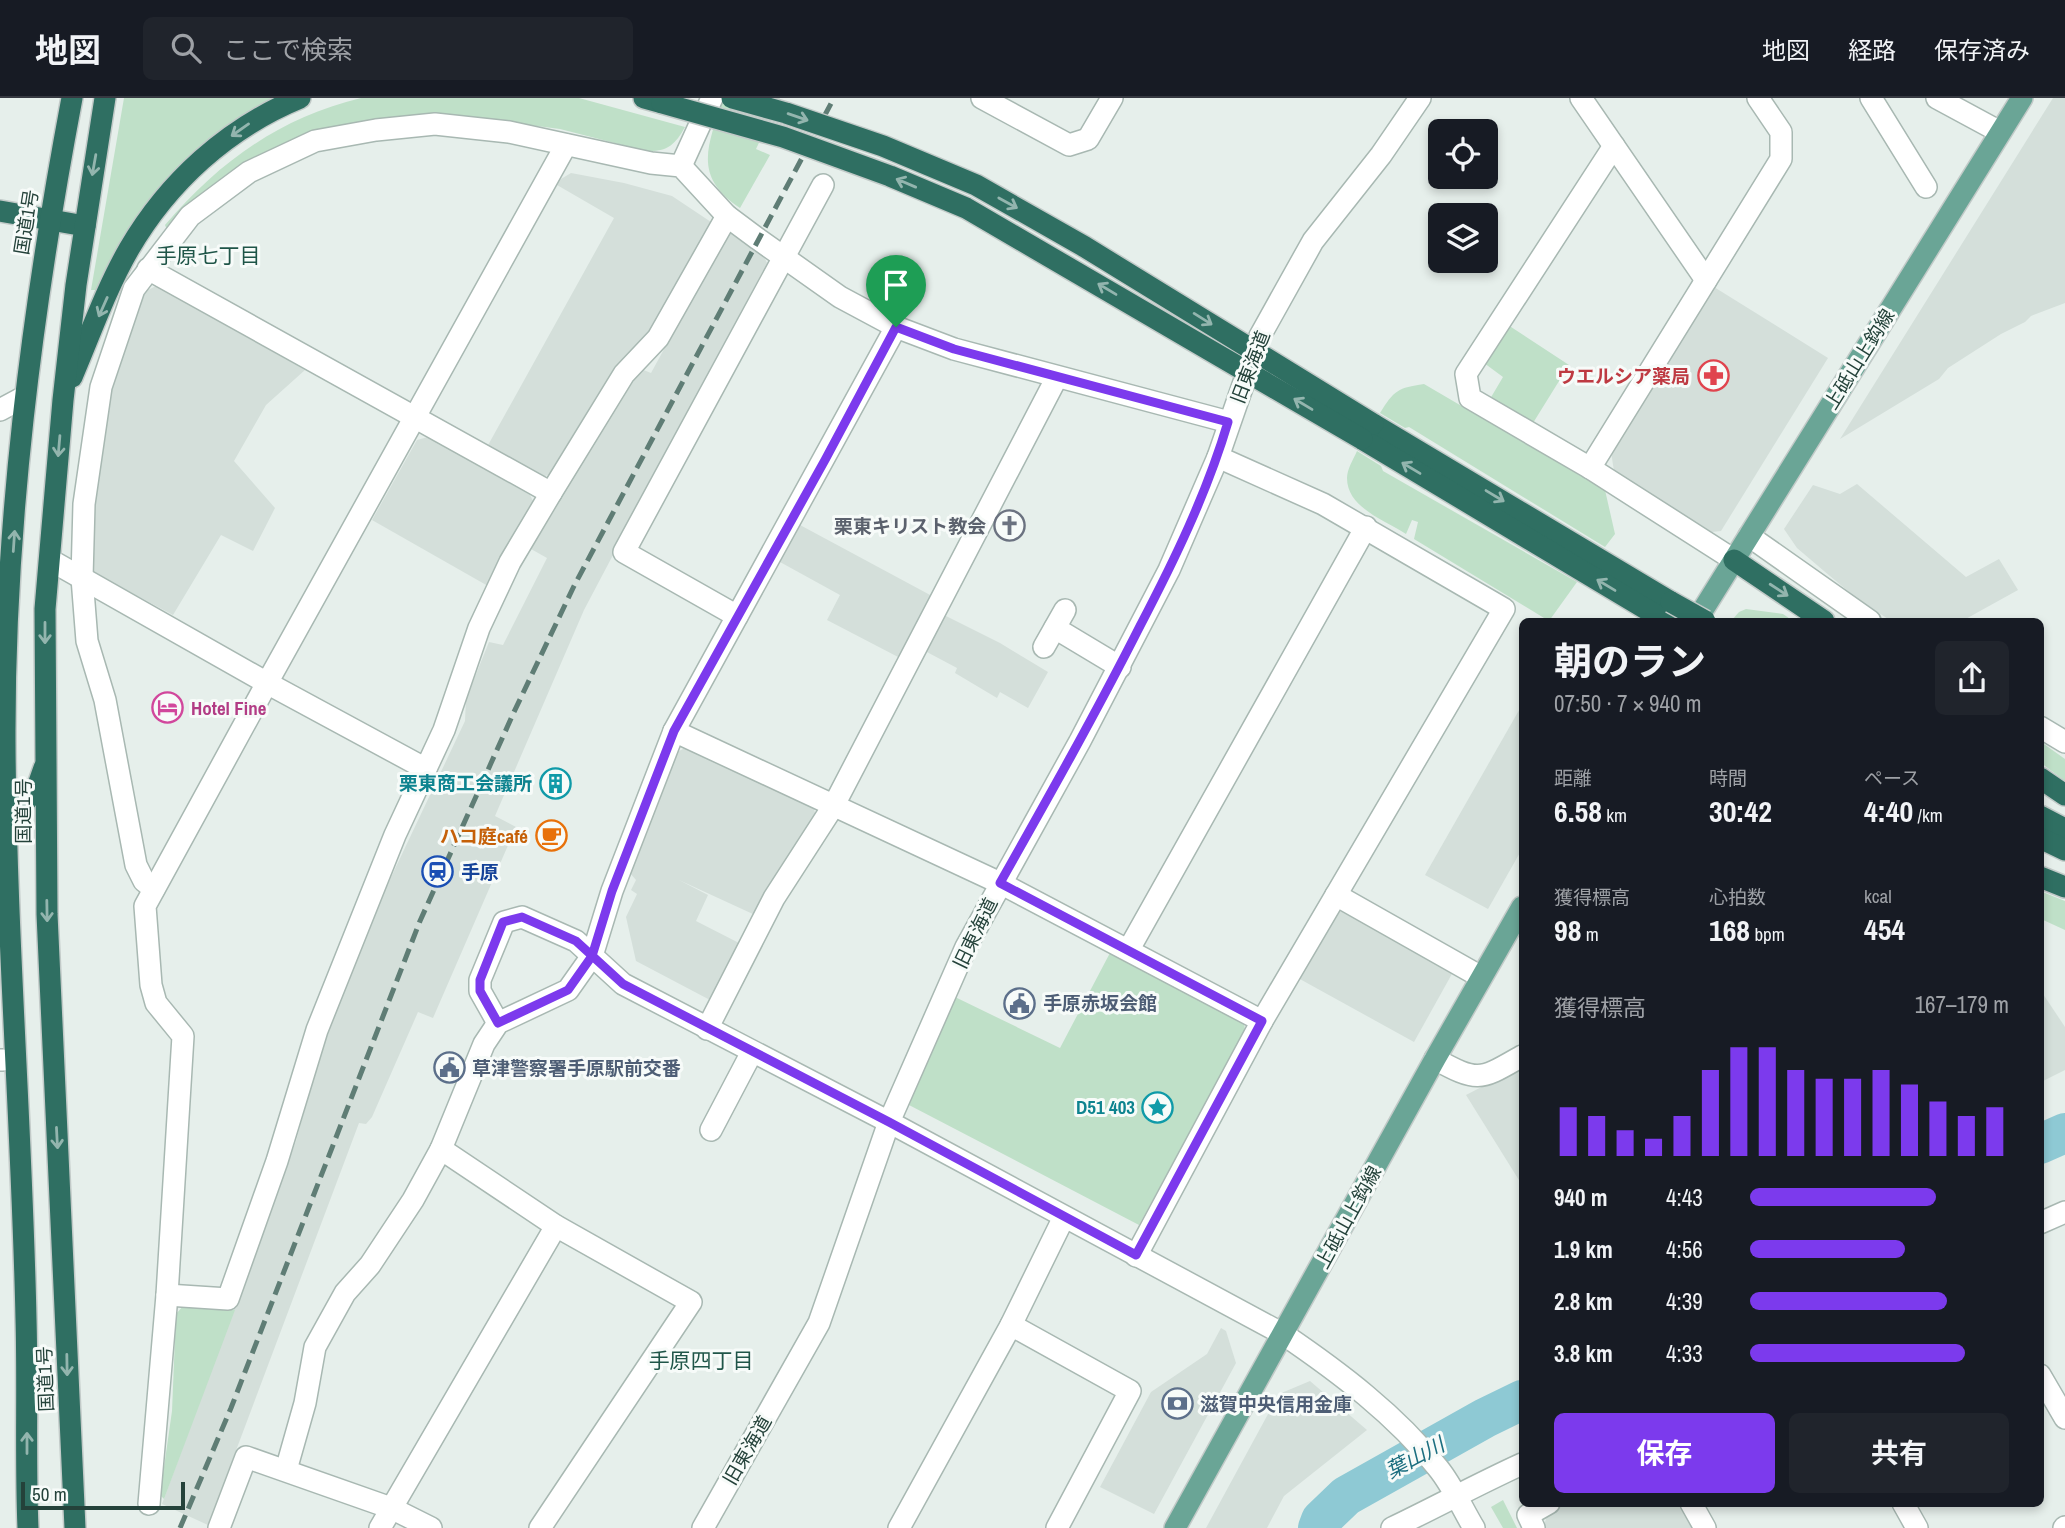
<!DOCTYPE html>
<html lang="ja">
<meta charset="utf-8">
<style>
:root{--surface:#171b24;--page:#20242c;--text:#f1f3f6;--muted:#9ea1a6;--line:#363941;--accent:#7c3aed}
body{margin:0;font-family:"Archivo Narrow","Noto Sans JP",sans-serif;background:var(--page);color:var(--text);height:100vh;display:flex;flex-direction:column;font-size:26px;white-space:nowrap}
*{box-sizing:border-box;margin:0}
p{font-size:23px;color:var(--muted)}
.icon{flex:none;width:38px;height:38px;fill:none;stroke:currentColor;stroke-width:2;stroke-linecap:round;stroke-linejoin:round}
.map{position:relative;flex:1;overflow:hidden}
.drawer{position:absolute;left:1519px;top:520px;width:525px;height:889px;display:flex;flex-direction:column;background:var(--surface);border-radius:10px;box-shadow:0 4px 10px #0003}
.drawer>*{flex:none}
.controls{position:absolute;left:1428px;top:21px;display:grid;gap:14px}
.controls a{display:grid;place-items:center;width:70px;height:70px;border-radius:10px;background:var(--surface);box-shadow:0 4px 10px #0003;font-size:35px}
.scale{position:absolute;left:21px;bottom:18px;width:164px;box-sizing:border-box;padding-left:7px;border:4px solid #24423a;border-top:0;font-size:19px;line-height:24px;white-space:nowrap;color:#24423a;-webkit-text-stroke:5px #f7fbf9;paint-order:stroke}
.pin{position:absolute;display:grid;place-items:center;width:60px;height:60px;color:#fff;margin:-72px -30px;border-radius:50% 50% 50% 0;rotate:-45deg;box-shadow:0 0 7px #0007}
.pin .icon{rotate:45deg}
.round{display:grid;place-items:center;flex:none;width:74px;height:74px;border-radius:10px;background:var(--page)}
.headline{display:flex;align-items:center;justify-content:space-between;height:119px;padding:0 35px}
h1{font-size:38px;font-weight:700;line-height:52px}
.figures{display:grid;grid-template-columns:repeat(3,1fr);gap:10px;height:119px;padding:7px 35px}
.figures div{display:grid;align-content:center}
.figures b{font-size:30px;font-weight:700}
.figures small{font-size:19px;font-weight:400}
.figures p{font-size:19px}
.chart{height:196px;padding:14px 35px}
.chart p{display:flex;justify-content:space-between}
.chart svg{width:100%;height:126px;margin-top:7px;stroke:var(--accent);stroke-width:6}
.button{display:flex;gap:14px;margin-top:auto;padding:14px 35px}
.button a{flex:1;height:80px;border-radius:10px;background:var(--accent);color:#fff;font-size:28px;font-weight:700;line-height:80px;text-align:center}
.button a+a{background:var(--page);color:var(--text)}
ul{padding:0 35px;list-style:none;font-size:23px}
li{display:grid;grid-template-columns:112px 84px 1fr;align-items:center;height:52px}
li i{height:18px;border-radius:9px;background:var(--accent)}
header{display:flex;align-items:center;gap:42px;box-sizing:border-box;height:98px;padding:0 35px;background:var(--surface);border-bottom:2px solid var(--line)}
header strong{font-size:33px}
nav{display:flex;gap:38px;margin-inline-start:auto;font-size:24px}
.search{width:490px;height:63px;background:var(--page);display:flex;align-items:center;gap:18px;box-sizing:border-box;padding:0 24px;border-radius:10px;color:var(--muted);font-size:26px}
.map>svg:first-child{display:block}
.built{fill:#d4dfda}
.green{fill:#bfe0c8}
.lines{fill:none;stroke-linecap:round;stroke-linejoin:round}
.river{stroke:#8ec9d4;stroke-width:40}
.minor-casing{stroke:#a8b8b2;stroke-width:24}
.major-casing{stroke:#c2cac8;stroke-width:24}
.highway-casing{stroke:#c2cac8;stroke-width:24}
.minor{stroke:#fff;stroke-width:21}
.major{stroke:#6aa596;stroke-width:21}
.highway{stroke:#2f6f62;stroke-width:21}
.rail{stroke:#5f7d75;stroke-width:5;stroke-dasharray:14 7;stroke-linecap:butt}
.highway-bridge-casing{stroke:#c2cac8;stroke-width:24;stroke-linecap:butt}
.highway-bridge{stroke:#2f6f62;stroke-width:21}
.oneway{stroke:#93b5ae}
.route-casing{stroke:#fff;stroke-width:14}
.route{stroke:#7c3aed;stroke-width:9}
.labels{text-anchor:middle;stroke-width:6;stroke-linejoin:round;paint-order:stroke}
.street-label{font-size:19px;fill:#24423a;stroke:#f7fbf9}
.health-label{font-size:19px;font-weight:bold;fill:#be3a42;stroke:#f7fbf9;text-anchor:end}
.worship-label{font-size:19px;font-weight:bold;fill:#5b616d;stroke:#f7fbf9;text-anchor:end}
.hotel-label{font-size:19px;font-weight:bold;fill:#b23c85;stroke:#f7fbf9;text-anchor:start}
.culture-label{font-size:19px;font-weight:bold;fill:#0d838f;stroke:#f7fbf9;text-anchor:end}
.food-label{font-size:19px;font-weight:bold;fill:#c56008;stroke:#f7fbf9;text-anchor:end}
.transit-label{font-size:19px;font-weight:bold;fill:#164399;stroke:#f7fbf9;text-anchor:start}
.service-label{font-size:19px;font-weight:bold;fill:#4e5e75;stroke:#f7fbf9;text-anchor:start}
.neighbourhood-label{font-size:21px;fill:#1f5548;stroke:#f7fbf9}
.water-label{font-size:21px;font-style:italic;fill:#1c6f80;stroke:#f7fbf9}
</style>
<header>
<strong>地図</strong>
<div class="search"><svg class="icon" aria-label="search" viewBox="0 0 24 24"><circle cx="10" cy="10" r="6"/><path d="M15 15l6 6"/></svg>ここで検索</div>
<nav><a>地図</a><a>経路</a><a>保存済み</a></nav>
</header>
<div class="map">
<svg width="2065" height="1430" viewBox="0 0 2065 1430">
<rect width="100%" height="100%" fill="#e6efeb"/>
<g class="built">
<path d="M2053,0H2065V205L2031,218L2025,224L2001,236L1948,270L1939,281L1840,341Z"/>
<path d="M571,75L624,85L672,98L711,124L647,238L617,266L548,377L540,380L487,349L614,120L557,87L561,81Z"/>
<path d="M728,134L761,152L767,165L584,512L495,718L516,729L433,920L418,914L372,1019L366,1026L359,1025L208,1427L162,1406L296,1043L329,924L385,792L465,623L466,601L489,544L503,547L547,460L531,451L641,271L651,275Z"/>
<path d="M156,188L305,272L266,307L234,363L275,410L253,453L221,437L173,517L93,474L91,458L103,324L113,284L128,230L146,193Z"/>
<path d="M1714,189L1828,260L1721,433L1712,434L1614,373L1611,354Z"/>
<path d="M428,339L530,397L534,405L488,488L372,422L417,342Z"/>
<path d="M1857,386L1966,479L1999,461L2018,492L1962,523H1891L1854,498L1824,473L1797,450L1784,431L1813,387L1840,396Z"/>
<path d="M800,427L932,498L900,560L827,522L840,497L780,464Z"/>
<path d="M944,517L1000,545L1048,574L1028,610L1000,594L997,600L955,575L957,570L925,553Z"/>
<path d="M1522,607V751L1488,811L1425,777Z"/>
<path d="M687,649L813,708L816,718L755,817L679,782L708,797L696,823L739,845L710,902L636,863L626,819L637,796L631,792L636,782L630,775L635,761L677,654Z"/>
<path d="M1347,813L1453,874L1414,944L1298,880L1337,814Z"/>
<path d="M2041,893L2065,929V972L2041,984Z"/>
<path d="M1522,968V1087L1466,997Z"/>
<path d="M1221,1230L1226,1233L1236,1265L1154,1416L1100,1389L1151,1294L1207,1256Z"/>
<path d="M1310,1283L1367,1332L1284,1398L1267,1430H1206L1279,1296Z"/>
<path d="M1562,1405H1679L1693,1430H1545L1544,1427L1549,1412Z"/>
</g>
<g class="green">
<path d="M124,0H278L141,115L128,132L96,192H91Z"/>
<path d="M361,0H579L685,29C675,47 667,54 646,53L560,31L506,24L324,32L283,46L249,65L167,132L165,127C219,64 279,20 361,0Z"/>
<path d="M723,0H780L756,51L770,57L740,110C691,77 709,47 723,0Z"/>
<path d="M1508,227L1569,267L1533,325L1490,301L1503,279L1484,265Z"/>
<path d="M1424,286L1605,392L1615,436L1605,449L1409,329L1405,330L1380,315C1394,292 1398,290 1424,286Z"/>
<path d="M1357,353L1381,368L1383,373L1577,484L1549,523L1414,441L1418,424L1412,422L1406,436C1385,422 1347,410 1347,380C1347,371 1353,362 1357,353Z"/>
<path d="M1746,511L1783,516L1793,523L1732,522L1739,514Z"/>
<path d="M2041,644L2065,661V683L2041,665Z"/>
<path d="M2040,793L2065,803V832L2041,821Z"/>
<path d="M1111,853L1244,924L1245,933L1139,1127L909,1007L955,899L1060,950Z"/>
<path d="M184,1207L235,1212L164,1401L160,1397L172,1313L176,1216Z"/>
<path d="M1503,1402L1517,1430H1503L1491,1409Z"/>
</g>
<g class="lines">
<g class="river">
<path d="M2040,1046L2065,1035"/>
<path d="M1318,1430L1321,1422L1346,1398L1485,1320L1522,1302"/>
</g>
<defs>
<g id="minor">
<path d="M982,0L1069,47L1088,41L1112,0"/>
<path d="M1581,0L1706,182"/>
<path d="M1871,0L1926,89"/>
<path d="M1937,0L2000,34"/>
<path d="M1614,48L1466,276L1470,300L1590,370L1734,462"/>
<path d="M681,68L712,0"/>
<path d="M148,171L551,395"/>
<path d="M0,312L24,299"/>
<path d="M1590,370L1781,61V34L1758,0"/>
<path d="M1749,438L1870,523"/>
<path d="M50,462L267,585L426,671"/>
<path d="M737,518L624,454L823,87"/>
<path d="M1055,530L1120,569"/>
<path d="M1044,549L1065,512"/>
<path d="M2040,629L2065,644"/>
<path d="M674,633L1000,785L1262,923"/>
<path d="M154,791L144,783L136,767L105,602L87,543L82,480L84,406L101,289L134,191L190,118L249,74L315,43L376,32L435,26L509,34L651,65L681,68L727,118L758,141L840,199L896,229L954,251L1229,324"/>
<path d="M1336,797L1481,879"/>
<path d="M1129,851L1366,429"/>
<path d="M498,925L480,893V882L504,824L522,819L576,843L623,886L889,1024L1283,1236C1339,1274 1396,1317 1438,1370C1452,1387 1462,1410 1474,1430"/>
<path d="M707,931L774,800L834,707L1057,279"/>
<path d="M1435,961C1479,985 1480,982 1522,958"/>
<path d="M0,962H3"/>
<path d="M711,1032L752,954"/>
<path d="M441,1051L484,946L498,925L568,892L592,858L612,793L674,633L896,229"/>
<path d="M2040,1125L2065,1114"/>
<path d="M1136,1158L1262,923L1504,511L1323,406L1218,359"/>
<path d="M167,1197L228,1201L277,1063L317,932L395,737L444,632L479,530L510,464L551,395L624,276L658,240L727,118"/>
<path d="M1011,1227L1130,1293L1057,1430"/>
<path d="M2040,1277L2065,1320"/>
<path d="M286,1372L305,1305L315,1249L345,1195L370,1167L413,1102L441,1051L556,1128L691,1204L540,1430"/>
<path d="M1691,1405L1705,1430"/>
<path d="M1903,1405L1917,1430"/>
<path d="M149,1406L167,1197L183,938L156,905L151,887L145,808L267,585L566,47"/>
<path d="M219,1430L246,1359L391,1410L431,1430"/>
<path d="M380,1430L556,1128"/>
<path d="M703,1430L819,1225L889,1024L966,849L1080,643L1169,472L1218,359L1260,238L1313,143L1381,57L1420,0"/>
<path d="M899,1430L1011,1227L1064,1119"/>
<path d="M1392,1430C1436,1409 1478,1386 1522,1366"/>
<path d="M1534,1430L1528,1417L1549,1405"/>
<path d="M2064,1430L2065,1429"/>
</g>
<g id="major">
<path d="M1696,523L2022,0"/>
<path d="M1175,1430L1435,961L1522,809"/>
</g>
<g id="highway">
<path d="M644,0L662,5"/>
<path d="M0,113L85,128"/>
<path d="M72,279C90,237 106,191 129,151C168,84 227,30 300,0"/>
<path d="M1373,326L1671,504"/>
<path d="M1362,341L1666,523"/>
<path d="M1734,462L1824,523"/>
<path d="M2040,680L2065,697"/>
<path d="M0,699L7,703L25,704L38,687L44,670"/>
<path d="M2040,718L2065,731"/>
<path d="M2040,740L2065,752"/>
<path d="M2040,779L2065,789"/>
<path d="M28,1430C25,1360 28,1291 26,1221C22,1029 6,837 5,644C4,428 32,212 72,0"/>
<path d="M75,1430L47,816L45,511L63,302L76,187L105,0"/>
</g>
</defs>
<use href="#minor" class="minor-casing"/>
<use href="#major" class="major-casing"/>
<use href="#highway" class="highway-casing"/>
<use href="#minor" class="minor"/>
<use href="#major" class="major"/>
<use href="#highway" class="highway"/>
<path class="rail" d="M180,1430L231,1310L420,823L514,614L574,488L834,0"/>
<defs>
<g id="highway-bridge">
<path d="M732,0L786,15L883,48L976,87L1085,149L1373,326"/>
<path d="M662,5L783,39L890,78L966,110L1362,341"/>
<path d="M1671,504L1705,523"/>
</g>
</defs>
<use href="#highway-bridge" class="highway-bridge-casing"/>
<use href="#highway-bridge" class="highway-bridge"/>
</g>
<defs><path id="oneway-shaft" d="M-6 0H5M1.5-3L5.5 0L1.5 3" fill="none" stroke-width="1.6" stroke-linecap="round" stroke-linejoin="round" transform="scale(1.75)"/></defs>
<g class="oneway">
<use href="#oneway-shaft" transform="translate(798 19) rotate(19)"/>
<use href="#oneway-shaft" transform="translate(240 32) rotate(145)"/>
<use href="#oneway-shaft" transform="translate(94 67) rotate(100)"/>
<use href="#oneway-shaft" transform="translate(906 85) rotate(-157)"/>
<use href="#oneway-shaft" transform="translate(1008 105) rotate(29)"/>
<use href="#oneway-shaft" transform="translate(1107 191) rotate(-149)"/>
<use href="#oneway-shaft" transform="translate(103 209) rotate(114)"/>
<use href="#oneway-shaft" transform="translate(1203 221) rotate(32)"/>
<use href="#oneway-shaft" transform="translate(1303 306) rotate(-149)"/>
<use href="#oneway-shaft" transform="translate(59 348) rotate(95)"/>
<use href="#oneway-shaft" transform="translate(1411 370) rotate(-149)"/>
<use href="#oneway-shaft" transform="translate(1495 398) rotate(31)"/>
<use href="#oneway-shaft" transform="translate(14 443) rotate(-86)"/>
<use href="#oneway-shaft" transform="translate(1606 487) rotate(-149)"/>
<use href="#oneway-shaft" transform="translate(1779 492) rotate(33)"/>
<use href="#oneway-shaft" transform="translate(45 535) rotate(90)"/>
<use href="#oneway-shaft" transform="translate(47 813) rotate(89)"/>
<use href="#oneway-shaft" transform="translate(57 1040) rotate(87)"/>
<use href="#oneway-shaft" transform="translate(67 1267) rotate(89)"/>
<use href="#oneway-shaft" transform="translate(27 1345) rotate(-90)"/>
</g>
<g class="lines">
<defs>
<path id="route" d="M896,229L825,362L674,633L612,793L592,858L568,892L498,925L480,893V882L503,824L522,819L576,843L623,886L889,1024L1136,1157L1262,923L1000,785C1048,700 1096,615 1140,528C1174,463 1207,395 1228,324L954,251L896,229"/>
</defs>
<use href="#route" class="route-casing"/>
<use href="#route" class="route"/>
</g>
<defs>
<symbol id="pharmacy-ring" viewBox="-11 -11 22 22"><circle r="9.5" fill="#f7fbf9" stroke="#e0444e" stroke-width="1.5"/><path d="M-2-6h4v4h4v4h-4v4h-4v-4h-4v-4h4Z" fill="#e0444e"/></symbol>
<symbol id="church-ring" viewBox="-11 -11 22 22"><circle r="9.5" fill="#f7fbf9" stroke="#6b7280" stroke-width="1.5"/><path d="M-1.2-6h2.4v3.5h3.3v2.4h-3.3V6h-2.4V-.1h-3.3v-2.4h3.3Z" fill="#6b7280"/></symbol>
<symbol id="hotel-ring" viewBox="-11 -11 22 22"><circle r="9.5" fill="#f7fbf9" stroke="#d1479c" stroke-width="1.5"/><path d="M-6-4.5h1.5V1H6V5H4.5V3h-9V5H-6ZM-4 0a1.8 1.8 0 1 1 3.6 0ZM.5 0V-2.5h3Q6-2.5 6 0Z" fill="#d1479c"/></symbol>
<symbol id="building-ring" viewBox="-11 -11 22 22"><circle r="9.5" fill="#f7fbf9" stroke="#0f9aa8" stroke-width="1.5"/><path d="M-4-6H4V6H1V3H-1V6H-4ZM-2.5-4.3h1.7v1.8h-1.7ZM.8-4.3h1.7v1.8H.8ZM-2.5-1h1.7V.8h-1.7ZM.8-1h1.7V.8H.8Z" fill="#0f9aa8"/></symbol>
<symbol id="cafe-ring" viewBox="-11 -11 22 22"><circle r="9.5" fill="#f7fbf9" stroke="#e8710a" stroke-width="1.5"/><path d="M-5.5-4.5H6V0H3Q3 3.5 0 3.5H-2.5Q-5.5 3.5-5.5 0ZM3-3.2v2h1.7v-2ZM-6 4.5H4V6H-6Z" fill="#e8710a"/></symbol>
<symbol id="station-ring" viewBox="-11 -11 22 22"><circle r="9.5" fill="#f7fbf9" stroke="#1a4fb4" stroke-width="1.5"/><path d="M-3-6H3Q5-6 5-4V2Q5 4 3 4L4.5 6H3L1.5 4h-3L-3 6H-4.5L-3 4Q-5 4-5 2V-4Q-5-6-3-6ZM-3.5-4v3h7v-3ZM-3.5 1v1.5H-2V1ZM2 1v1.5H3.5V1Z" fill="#1a4fb4"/></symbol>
<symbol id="civic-ring" viewBox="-11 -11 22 22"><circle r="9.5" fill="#f7fbf9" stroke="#5c6f8a" stroke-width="1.5"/><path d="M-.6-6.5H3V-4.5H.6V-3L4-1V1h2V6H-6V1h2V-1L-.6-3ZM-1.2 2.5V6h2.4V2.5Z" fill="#5c6f8a"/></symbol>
<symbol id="sight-ring" viewBox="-11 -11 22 22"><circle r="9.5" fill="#f7fbf9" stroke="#0f9aa8" stroke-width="1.5"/><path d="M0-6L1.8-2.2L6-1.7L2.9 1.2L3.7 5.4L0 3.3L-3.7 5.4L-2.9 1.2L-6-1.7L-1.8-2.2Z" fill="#0f9aa8"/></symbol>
<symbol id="bank-ring" viewBox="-11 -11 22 22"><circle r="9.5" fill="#f7fbf9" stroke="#5c6f8a" stroke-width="1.5"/><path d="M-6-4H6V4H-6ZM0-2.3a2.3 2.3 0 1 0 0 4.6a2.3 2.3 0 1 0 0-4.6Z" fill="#5c6f8a"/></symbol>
</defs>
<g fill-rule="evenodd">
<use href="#pharmacy-ring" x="1696" y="260" width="35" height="35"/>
<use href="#church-ring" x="992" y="410" width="35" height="35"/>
<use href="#hotel-ring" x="150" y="592" width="35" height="35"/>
<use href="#building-ring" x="538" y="668" width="35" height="35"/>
<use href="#cafe-ring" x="534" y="720" width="35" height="35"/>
<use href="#station-ring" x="420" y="756" width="35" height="35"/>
<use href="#civic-ring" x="1002" y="888" width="35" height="35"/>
<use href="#civic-ring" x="432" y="952" width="35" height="35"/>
<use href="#sight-ring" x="1140" y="992" width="35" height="35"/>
<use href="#bank-ring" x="1160" y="1288" width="35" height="35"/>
</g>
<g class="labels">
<g class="street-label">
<text transform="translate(26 124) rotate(-81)" y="7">国道1号</text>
<text transform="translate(1859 261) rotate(-58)" y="7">上砥山上鈎線</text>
<text transform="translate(1250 269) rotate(-69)" y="7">旧東海道</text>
<text transform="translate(23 713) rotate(-90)" y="7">国道1号</text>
<text transform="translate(975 835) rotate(-64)" y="7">旧東海道</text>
<text transform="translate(1348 1119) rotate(-61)" y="7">上砥山上鈎線</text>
<text transform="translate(45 1281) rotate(-92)" y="7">国道1号</text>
<text transform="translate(747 1352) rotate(-60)" y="7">旧東海道</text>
</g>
<g class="health-label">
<text x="1690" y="285">ウエルシア薬局</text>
</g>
<g class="worship-label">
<text x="986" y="435">栗東キリスト教会</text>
</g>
<g class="hotel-label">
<text x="191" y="617">Hotel Fine</text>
</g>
<g class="culture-label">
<text x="532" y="692">栗東商工会議所</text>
<text x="1135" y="1016">D51 403</text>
</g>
<g class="food-label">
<text x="528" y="745">ハコ庭café</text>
</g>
<g class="transit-label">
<text x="461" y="781">手原</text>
</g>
<g class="service-label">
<text x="1043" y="912">手原赤坂会館</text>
<text x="472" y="977">草津警察署手原駅前交番</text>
<text x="1200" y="1313">滋賀中央信用金庫</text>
</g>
<g class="neighbourhood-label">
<text x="208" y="165">手原七丁目</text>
<text x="701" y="1270">手原四丁目</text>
</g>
<g class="water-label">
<text transform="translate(1415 1360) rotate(-28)" y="7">葉山川</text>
</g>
</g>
</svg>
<div class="controls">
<a><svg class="icon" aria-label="locate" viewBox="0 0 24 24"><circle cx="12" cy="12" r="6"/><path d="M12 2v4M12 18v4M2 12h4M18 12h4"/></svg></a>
<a><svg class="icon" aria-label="layers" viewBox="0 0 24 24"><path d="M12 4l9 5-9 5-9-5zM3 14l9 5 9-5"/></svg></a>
</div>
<div class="scale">50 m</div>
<div class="pin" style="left:896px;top:229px;background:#1e9e55"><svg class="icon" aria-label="arrive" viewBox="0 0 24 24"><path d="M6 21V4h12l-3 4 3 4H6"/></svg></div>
<section class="drawer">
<div class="headline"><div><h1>朝のラン</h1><p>07:50 · 7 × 940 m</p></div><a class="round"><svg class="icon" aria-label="share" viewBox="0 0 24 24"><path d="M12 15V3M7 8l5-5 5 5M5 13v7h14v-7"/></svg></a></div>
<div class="figures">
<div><p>距離</p><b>6.58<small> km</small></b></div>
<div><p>時間</p><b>30:42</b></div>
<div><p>ペース</p><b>4:40<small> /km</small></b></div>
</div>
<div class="figures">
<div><p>獲得標高</p><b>98<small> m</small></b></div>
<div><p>心拍数</p><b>168<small> bpm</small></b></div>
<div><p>kcal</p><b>454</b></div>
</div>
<div class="chart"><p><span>獲得標高</span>167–179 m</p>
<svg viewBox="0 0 160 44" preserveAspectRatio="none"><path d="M5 44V27M15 44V30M25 44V35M35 44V38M45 44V30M55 44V14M65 44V6M75 44V6M85 44V14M95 44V17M105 44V17M115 44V14M125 44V19M135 44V25M145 44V30M155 44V27"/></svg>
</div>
<ul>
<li><b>940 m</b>4:43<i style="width:72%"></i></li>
<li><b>1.9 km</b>4:56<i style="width:60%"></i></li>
<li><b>2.8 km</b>4:39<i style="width:76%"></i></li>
<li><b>3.8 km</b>4:33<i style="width:83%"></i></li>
</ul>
<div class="button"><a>保存</a><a>共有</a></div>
</section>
</div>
